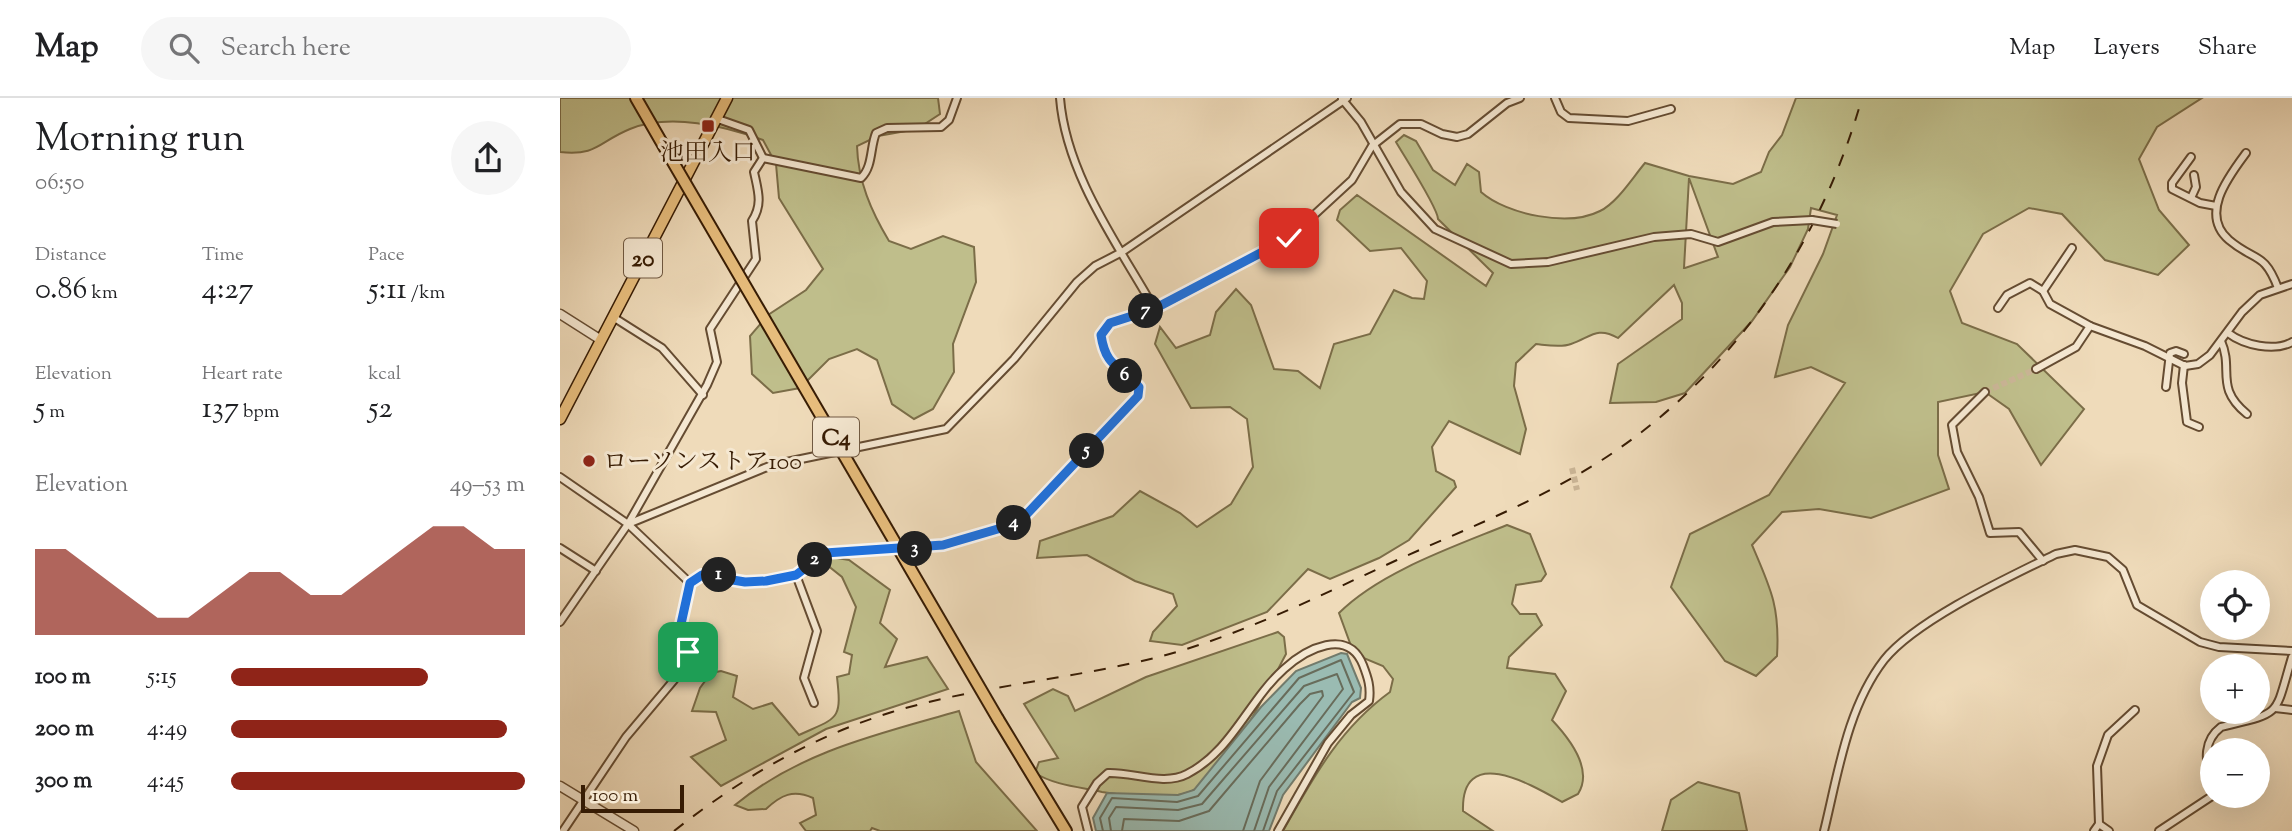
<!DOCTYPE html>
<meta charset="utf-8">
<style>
:root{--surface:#fff;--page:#f6f6f6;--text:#202124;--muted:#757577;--line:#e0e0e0;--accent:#8f2418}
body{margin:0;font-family:"Sorts Mill Goudy","Noto Serif JP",serif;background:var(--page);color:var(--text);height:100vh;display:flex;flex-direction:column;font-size:26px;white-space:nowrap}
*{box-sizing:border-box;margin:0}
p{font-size:23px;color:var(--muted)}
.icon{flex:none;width:38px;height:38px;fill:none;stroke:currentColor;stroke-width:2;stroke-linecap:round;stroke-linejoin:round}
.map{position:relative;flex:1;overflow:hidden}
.details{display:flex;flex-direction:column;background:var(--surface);width:560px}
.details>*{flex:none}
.fabs{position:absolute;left:1640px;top:472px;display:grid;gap:14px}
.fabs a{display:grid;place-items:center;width:70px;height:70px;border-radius:50%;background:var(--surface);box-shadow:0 7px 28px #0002;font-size:35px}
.scale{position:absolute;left:21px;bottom:18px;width:103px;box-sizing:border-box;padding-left:7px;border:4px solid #371c04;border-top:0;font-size:19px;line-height:24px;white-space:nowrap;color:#371c04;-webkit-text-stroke:5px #f5e8d2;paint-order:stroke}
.pin{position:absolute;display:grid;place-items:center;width:60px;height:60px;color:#fff;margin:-30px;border-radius:14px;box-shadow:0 4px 10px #0006}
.km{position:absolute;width:35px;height:35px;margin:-18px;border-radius:50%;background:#222;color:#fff;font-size:19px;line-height:35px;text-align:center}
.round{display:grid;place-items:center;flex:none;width:74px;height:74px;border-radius:37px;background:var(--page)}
.headline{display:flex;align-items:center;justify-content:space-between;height:119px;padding:0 35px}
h1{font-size:38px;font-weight:600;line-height:52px}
.figures{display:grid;grid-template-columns:repeat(3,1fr);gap:10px;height:119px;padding:7px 35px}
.figures div{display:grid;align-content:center}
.figures b{font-size:30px;font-weight:600}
.figures small{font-size:19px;font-weight:400}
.figures p{font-size:19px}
.chart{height:196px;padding:14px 35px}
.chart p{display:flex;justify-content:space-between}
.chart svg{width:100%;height:126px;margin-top:7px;fill:var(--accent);opacity:.7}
ul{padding:0 35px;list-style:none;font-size:23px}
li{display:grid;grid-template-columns:112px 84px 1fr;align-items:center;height:52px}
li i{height:18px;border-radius:9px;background:var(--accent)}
header{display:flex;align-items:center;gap:42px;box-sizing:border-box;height:98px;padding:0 35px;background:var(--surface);border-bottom:2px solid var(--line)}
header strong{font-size:33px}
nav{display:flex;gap:38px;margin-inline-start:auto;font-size:24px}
.search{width:490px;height:63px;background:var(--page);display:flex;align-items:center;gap:18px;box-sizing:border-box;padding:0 24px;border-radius:38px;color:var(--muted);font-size:26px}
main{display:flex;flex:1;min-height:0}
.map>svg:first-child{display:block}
.green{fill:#bfbe8b;stroke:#7b6d48;stroke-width:2;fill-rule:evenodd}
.water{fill:#9abbb2;stroke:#727b6c;stroke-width:2}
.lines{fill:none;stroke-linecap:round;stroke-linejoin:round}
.shore{stroke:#686c5b;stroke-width:2}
.minor-tunnel{stroke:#cab596;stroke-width:6;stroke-dasharray:6 3;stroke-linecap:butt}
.minor-casing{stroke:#654c32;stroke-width:10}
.tertiary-casing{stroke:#654c32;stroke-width:11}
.primary-casing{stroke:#371c04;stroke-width:13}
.motorway-casing{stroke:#371c04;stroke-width:14}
.minor{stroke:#f5e8d2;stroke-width:6}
.tertiary{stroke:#f5e8d2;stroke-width:8}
.primary{stroke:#e8be7d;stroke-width:10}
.motorway{stroke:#e8be7d;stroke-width:10}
.rail{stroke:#371c04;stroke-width:2;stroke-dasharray:12 12;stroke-linecap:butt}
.minor-bridge-casing{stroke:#654c32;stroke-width:10;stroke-linecap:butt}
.motorway-bridge-casing{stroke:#371c04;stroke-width:14;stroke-linecap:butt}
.minor-bridge{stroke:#f5e8d2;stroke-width:6}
.motorway-bridge{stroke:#e8be7d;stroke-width:10}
.route-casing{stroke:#fff;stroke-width:14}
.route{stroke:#1a73e8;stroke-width:9}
.poi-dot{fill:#8f2418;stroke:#f5e8d2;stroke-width:2.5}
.labels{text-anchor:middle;stroke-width:6;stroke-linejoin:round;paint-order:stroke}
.shield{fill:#f5e8d2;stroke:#705942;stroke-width:2}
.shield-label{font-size:23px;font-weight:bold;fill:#371c04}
.poi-label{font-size:24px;fill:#371c04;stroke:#f5e8d2}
</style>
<header>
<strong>Map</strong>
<div class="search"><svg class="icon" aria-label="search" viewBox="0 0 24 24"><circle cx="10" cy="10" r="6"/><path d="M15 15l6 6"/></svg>Search here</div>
<nav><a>Map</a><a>Layers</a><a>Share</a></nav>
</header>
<main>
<section class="details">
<div class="headline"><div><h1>Morning run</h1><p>06:50</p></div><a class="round"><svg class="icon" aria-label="share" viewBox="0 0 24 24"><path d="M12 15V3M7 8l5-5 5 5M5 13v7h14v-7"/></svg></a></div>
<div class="figures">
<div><p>Distance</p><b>0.86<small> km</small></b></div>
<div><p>Time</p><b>4:27</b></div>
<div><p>Pace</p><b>5:11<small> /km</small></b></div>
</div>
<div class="figures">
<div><p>Elevation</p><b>5<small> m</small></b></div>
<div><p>Heart rate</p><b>137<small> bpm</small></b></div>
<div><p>kcal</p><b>52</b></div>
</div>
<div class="chart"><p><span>Elevation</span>49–53 m</p>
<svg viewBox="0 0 160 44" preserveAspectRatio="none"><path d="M0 44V14L10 14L20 22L30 30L40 38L50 38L60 30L70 22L80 22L90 30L100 30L110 22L120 14L130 6L140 6L150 14L160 14V44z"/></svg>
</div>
<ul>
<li><b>100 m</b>5:15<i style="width:67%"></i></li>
<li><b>200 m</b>4:49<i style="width:94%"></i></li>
<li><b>300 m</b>4:45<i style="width:100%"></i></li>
</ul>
</section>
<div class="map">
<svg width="1732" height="733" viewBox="0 0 1732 733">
<rect width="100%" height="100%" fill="#efdbba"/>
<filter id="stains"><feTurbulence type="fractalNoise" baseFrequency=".00286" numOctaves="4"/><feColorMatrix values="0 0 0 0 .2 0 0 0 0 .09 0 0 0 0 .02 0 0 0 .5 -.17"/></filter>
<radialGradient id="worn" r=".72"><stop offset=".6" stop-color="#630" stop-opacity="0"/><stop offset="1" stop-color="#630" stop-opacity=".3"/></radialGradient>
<g class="green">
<path d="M0,0H378L380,16L357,31L318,38L297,48C298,83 311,113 329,143L351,151L383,138L414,149L416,184L393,246L394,274L373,311L354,321L332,306L317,262L297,251L269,261L240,290L213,295L192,276L190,238L208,217L246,192L263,171L219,100L216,66L203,42C165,28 110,15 70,31C38,44 38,58 0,54Z"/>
<path d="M1236,0H1642L1597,29L1579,61L1599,112L1629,147L1598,177L1545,162L1502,116L1469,110L1423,136L1390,193L1402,225L1457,246L1524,311L1481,367L1449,311L1425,294L1378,304V357L1389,391L1311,420L1259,411L1222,414L1192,447C1211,491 1220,509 1217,558L1196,578L1165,563L1111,489L1130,436L1209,397L1285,285L1251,269L1215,279L1228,227L1263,156L1277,117L1251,110L1248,131L1230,169L1192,223L1125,295L1096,304L1050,305L1058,266L1122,221V205L1114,187L1058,240C1037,228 1031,239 1011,246C1001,250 986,247 976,246L956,265L954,288L966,331L960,356L889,323L872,349L876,373L894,383L896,389L849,442L819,460L770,481L748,471L707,514L622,547L590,543L593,534L617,508L613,496L575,483L527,457L477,460L480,443L553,418L580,393L620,415L637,429L671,406L693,369L687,321L670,309L631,310L595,246L600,229L616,250L650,237L656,214L676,191L691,207L714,271L738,273L760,290L774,246L810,236L834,192L852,200L864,201L867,183L841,150L810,153L777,122L780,112L797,97L926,188L933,175L878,121C878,110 844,58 836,44L844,37L856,43L873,72L895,87L907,66L919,74L921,94C947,117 1009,129 1040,113C1057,105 1073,79 1085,65L1129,78L1173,86L1201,74L1209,54L1222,37ZM1129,80L1158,159L1125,170H1124Z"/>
<path d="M947,427L970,436L986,476L981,483L956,487L952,506L960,516H976L982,527L949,559L947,570L995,576L1006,593L992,622C1008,639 1034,671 1018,696L1002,704C972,687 901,645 903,713L933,733H723C753,680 779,631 830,594L833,581L823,568L794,556L779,515C820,474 893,449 947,427Z"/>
<path d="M271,459L289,462L330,492L320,525L337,541L325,569L367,559L388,591L266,631L161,688L131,659L166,642L156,614L132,613L140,590L151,575L161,573L177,578L173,599L193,611L212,605L239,637C278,619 282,623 277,579L289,576L292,557L284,554L296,509L282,479L262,463Z"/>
<path d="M718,534L724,539L726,556C706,593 669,675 632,693C611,703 564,698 542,694C519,689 494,687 475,675L479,664L498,660L464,606L493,591L508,598L515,613L586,579Z"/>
<path d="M399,613L416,664L477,733H320L312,730L310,733H246L240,725L256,717L253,700C233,691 221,697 206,711L188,712L175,707C241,653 319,636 399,613Z"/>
<path d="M1138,684L1179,695L1187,733H1102L1111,702Z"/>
</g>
<path class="water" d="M781,555L787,556L801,590L800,600L792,604L723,697L709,733H536L533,720L547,695L618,697L634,692L701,609L736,573Z"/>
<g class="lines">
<g class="shore">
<path d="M543,733L540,720L552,700L617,704L638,698L739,580L781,562L794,594L717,693L703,733"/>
<path d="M551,733L549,720L556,709L618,712L642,706L744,588L777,576L783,591L709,689L694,733"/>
<path d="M562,733L564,721L619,723L649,713L740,606L750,596L762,593L763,598L700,683L683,733"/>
</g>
<g class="minor-tunnel">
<path d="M1425,294L1476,271"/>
<path d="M1012,370L1017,392"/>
</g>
<defs>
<g id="minor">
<path d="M500,0C506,76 557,145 594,210"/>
<path d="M995,0L1001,14L1009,20L1068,23L1111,11"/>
<path d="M782,1L801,24L841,94L875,131L951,166L988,164L1094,139L1131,136L1158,144L1213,124L1252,122"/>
<path d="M155,20L189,32L203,60"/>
<path d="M1686,55C1669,78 1639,116 1669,142C1695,164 1704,153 1718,190"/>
<path d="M1631,59L1612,85V91L1640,105L1656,108"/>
<path d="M203,60L301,80C313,69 310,49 316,35L327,30L381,29L389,22L397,0"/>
<path d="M1631,100L1636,89L1634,77"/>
<path d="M1483,193L1512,150"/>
<path d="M1438,210L1447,197L1470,185L1483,193L1490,206L1530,228"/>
<path d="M53,219L102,250L143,297"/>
<path d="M1668,235C1684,247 1714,254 1732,244"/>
<path d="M1661,243C1674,272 1654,289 1687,316"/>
<path d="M1624,267L1622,285L1627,324L1639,329"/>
<path d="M1476,271L1516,249L1530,228L1585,248L1625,268L1638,266L1650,257L1682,214L1700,197L1732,186"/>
<path d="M1606,289L1610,255L1616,253L1624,256"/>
<path d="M1425,294L1392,327L1397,354L1419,399L1430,435L1459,434L1483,463"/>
<path d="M0,379L68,426L130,485"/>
<path d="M68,426L212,367L386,331L454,261L517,184L535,168L562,154L787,0"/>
<path d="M0,450L36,473"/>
<path d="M236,477L257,533L244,580L254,605"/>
<path d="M0,524L68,426L147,287L157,264L150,231L196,161L192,123C203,106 198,93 194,74L203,60"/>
<path d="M1715,610L1732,612"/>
<path d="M1652,681C1644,662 1644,642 1661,629C1723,614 1714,620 1732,559"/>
<path d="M1539,726L1549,733"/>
<path d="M3,733L66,639L114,582L127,559L121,526L130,485L143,477L185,484L206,483L236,477L265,455L383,447L448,428L465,418L578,298L579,290C561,267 546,272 541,237L550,225L594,210L729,140L792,82L812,48L840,26H861L882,36L897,39L908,36L947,5L960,0"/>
<path d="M528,733L522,709L537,685L548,675C573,674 604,688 627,676C672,653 688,603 724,571C746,551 788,529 803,567C808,580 811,589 809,603L791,617L768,645L718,733"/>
<path d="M1264,733C1278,676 1287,610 1324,562C1356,522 1449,479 1496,456L1515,452L1548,459L1563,472L1577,507L1640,544L1659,549L1732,553"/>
<path d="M1534,733L1539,726L1537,668L1548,637L1575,612"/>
<path d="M1599,733L1652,698"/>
</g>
<g id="tertiary">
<path d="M0,216L41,242"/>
<path d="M0,688L74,733"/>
</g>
<path id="primary" d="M0,321L167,0"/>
<g id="motorway">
<path d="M76,0L110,59"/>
<path d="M438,621L506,733"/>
</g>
</defs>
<use href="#minor" class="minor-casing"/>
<use href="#tertiary" class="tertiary-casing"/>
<use href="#primary" class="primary-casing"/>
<use href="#motorway" class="motorway-casing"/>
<use href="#minor" class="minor"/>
<use href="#tertiary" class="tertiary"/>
<use href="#primary" class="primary"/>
<use href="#motorway" class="motorway"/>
<path class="rail" d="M114,733C180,681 251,639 332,614C421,587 516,581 606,557C686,535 761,497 837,462C906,431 978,403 1042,362C1172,278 1260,148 1302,0"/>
<defs>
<path id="minor-bridge" d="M1252,122L1277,126"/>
<path id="motorway-bridge" d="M110,59L438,621"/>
</defs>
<use href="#minor-bridge" class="minor-bridge-casing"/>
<use href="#motorway-bridge" class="motorway-bridge-casing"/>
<use href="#minor-bridge" class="minor-bridge"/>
<use href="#motorway-bridge" class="motorway-bridge"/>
</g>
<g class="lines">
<defs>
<path id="route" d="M128,554L121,526L130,485L142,477L185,484L206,483L236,477L265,455L383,447L448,428L465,418L578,298L579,289C561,267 546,271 541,237L550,225L594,211L729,140"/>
</defs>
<use href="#route" class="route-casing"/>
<use href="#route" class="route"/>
</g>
<g class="poi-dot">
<rect x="141" y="21" width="14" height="14" rx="3.5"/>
<circle cx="29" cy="363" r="7"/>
</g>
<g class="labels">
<g class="shield">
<rect x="64" y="140.5" width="38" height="39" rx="5"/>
<rect x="253" y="319.5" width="46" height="39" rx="5"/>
</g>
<g class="shield-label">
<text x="83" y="168">20</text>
<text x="276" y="347">C4</text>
</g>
<g class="poi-label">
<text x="148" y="62">池田入口</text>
<text x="43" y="371" text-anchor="start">ローソンストア100</text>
</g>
</g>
<rect width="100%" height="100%" filter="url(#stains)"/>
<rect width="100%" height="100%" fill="url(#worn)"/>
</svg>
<div class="fabs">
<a><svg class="icon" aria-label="locate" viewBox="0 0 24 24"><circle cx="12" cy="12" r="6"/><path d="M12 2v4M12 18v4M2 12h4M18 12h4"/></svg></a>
<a>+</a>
<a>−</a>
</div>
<div class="scale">100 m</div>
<div class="pin" style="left:128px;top:554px;background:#1e9e55"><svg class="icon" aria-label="arrive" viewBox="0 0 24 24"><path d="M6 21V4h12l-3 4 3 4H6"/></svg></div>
<div class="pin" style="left:729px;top:140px;background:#d93025"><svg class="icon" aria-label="check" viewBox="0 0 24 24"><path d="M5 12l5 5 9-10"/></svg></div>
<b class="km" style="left:159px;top:477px">1</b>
<b class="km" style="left:255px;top:462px">2</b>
<b class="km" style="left:355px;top:451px">3</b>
<b class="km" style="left:454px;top:425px">4</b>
<b class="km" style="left:527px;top:353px">5</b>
<b class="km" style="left:565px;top:278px">6</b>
<b class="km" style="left:586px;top:213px">7</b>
</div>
</main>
